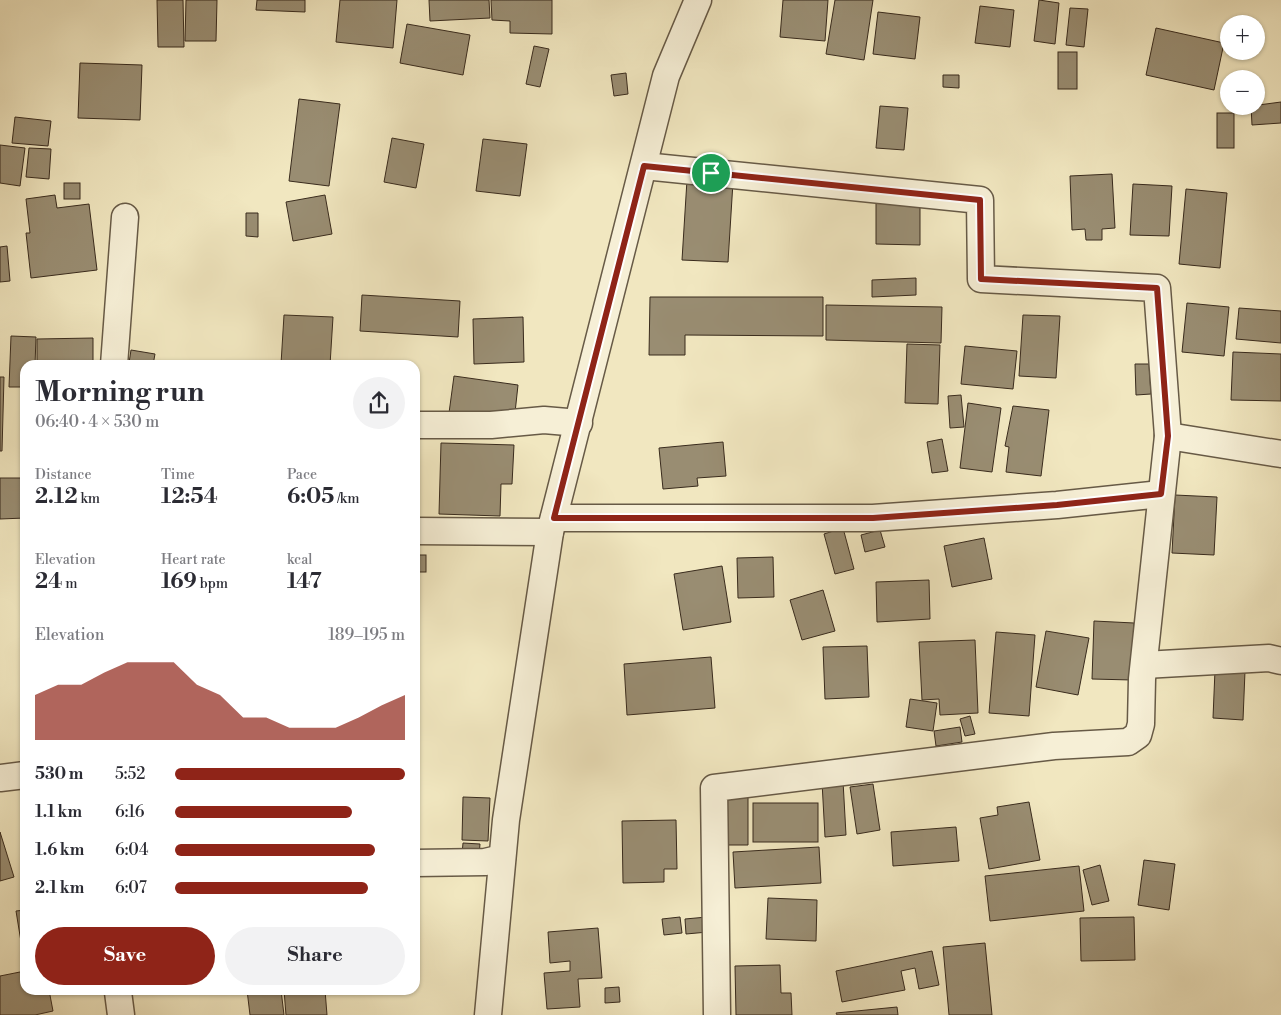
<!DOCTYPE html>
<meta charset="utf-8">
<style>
:root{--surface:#fff;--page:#f2f2f3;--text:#2b2b33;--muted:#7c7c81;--accent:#8f2418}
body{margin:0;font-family:"Libre Bodoni",serif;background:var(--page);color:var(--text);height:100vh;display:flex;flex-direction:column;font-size:19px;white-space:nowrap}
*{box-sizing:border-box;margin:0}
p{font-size:16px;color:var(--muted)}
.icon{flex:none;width:28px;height:28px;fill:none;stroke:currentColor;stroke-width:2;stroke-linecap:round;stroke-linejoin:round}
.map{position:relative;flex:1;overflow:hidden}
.panel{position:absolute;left:20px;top:360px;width:400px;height:635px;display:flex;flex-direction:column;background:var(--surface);border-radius:15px;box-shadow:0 1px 4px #0004}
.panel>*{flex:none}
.fabs{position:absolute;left:1220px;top:15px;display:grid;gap:10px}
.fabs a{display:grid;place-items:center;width:45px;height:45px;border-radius:50%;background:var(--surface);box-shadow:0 1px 4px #0004;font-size:25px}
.pin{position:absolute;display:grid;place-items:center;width:42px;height:42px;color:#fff;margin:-21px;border:2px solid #fff;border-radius:50%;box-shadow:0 1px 5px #0007}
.round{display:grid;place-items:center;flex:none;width:52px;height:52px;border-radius:26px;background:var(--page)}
.head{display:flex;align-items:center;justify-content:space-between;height:85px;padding:0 15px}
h1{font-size:28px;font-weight:700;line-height:38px}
.stats{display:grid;grid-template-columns:repeat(3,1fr);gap:8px;height:85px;padding:5px 15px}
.stats div{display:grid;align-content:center}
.stats b{font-size:21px;font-weight:700}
.stats small{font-size:14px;font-weight:400}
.stats p{font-size:14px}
.chart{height:140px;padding:10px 15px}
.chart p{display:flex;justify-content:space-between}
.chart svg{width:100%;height:90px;margin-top:5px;fill:var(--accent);opacity:.7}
.primary-button{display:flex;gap:10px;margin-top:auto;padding:10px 15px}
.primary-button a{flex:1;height:58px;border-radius:30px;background:var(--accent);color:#fff;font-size:20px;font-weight:700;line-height:58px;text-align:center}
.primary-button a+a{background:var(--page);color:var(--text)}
ul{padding:0 15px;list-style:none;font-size:16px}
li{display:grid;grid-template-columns:80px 60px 1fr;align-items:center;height:38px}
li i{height:12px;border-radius:6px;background:var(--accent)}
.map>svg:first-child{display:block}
.building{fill:#998d72;stroke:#392b1d}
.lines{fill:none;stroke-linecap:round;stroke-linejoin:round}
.street-casing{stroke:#675a46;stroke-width:29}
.street{stroke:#f6efd6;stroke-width:26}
.route-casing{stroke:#fff;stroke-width:10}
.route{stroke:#8f2418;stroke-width:6}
</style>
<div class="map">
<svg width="1281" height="1015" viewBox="0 0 1281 1015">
<rect width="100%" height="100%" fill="#f1e7c0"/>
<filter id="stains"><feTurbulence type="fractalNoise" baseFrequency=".004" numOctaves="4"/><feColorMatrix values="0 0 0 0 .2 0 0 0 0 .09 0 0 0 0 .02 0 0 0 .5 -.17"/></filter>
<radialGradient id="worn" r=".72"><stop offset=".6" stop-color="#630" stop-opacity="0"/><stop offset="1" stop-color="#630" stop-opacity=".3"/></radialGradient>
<g class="building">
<path d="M157,0H183L184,47H158Z"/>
<path d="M186,0H217L216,41H185Z"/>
<path d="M257,0H305V12L256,10Z"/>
<path d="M340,0H397L393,48L336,42Z"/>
<path d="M429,0H489L490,18L430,21Z"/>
<path d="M491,0H552V34L510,33V21L492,20Z"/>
<path d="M783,0H828L825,41L780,37Z"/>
<path d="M835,0H873L864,60L826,54Z"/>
<path d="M1039,0L1059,3L1055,44L1034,41Z"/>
<path d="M980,6L1014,10L1010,47L975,43Z"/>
<path d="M1070,8L1088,9L1084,47L1066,45Z"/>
<path d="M878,12L920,17L915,59L873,54Z"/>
<path d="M407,24L470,35L463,75L400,63Z"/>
<path d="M1156,28L1224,43L1214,90L1146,75Z"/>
<path d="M534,46L549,49L540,87L526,84Z"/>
<rect x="1058" y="52" width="19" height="37"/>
<path d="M80,63L142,65L140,120L78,118Z"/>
<path d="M626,73L628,94L614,96L611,75Z"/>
<path d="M943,75H959V88L943,87Z"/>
<path d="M299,99L340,104L329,186L289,181Z"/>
<path d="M1281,102V123L1252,125L1251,106Z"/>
<path d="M880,106L908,108L904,150L876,148Z"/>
<rect x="1217" y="113" width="17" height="35"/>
<path d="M15,117L51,121L48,146L12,143Z"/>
<path d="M392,138L424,144L416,188L384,182Z"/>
<path d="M483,139L527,144L520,196L476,191Z"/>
<path d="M0,145L25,148L20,186L0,183Z"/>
<path d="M29,148L51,149L49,179L26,177Z"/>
<path d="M1112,174L1115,228L1102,229V240H1086L1085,229L1072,230L1070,176Z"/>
<path d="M687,180L733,182L728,262L682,260Z"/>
<rect x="64" y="183" width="16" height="16"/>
<path d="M1133,184L1172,186L1169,236L1130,235Z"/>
<path d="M1186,189L1227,193L1220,268L1179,264Z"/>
<path d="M55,195L57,208L89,204L97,270L31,278L26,233H30L26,199Z"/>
<path d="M325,195L332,234L293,241L286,202Z"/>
<path d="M876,203H920V245L876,244Z"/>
<path d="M246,213H258V237L246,236Z"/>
<path d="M7,246L10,281L0,282V247Z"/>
<path d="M916,278V295L872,297V280Z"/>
<path d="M362,295L460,301L458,337L360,331Z"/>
<path d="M650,297H823V336L685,335V355H649Z"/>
<path d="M1187,303L1229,307L1224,356L1182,352Z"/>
<path d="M826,305L942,307L941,343L826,340Z"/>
<path d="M1239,308L1281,311V343L1236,339Z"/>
<path d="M284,315L333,317L330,365L281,364Z"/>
<path d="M1023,315L1060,316L1056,378L1019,376Z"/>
<path d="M523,317L524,362L474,364L473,319Z"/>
<path d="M11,336L36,337L35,365H25V387H9Z"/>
<path d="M93,338V365H37V339Z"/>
<path d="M907,344L940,345L938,404L905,403Z"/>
<path d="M965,346L1017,351L1013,389L961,384Z"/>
<path d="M131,350L155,354L153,365L129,363Z"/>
<path d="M1233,352L1281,354V401L1231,400Z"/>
<path d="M1135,364H1149L1151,394L1136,395Z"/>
<path d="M454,376L518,385L514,422L449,413Z"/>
<path d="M0,377H4L2,451H0Z"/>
<path d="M961,395L964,427L950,428L948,396Z"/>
<path d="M968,403L1001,408L992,472L960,468Z"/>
<path d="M1013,406L1049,410L1041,476L1006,472L1009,447L1005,446Z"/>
<path d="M942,439L948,471L932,473L927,442Z"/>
<path d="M723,442L726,476L697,478L698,486L663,489L659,448Z"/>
<path d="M441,443L514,445L512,484H501L500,516L439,514Z"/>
<path d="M0,478H25V518L0,519Z"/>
<path d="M1175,495L1217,497L1214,555L1172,553Z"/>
<path d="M843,528L854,569L835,574L824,534Z"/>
<path d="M880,530L885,547L865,552L861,535Z"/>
<path d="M984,538L992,579L952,587L944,546Z"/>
<rect x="415" y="555" width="11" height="17"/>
<path d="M773,557L774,597L738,598L737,558Z"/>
<path d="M722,566L731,622L683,630L674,574Z"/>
<path d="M929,580L930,619L877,622L876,582Z"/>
<path d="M823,590L835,631L802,640L790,600Z"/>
<path d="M1094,621L1134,623L1132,680L1092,679Z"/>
<path d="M1046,631L1089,638L1078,695L1036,687Z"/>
<path d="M996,632L1035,635L1029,716L989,713Z"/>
<path d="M975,640L978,713L940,715L939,699L922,700L919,642Z"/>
<path d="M867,646L869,697L825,699L823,647Z"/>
<path d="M711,657L715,708L627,715L624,664Z"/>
<path d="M1215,670L1245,671L1243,720L1213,718Z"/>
<path d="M910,699L937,703L933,731L906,727Z"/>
<path d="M970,716L975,734L965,736L960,719Z"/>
<path d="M960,727L962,742L936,746L934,731Z"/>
<path d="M843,781L846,835L825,837L822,782Z"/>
<path d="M873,784L880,830L857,834L850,787Z"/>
<path d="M463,797L490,798L488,841L462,840Z"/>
<path d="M722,797H748V845H721Z"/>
<path d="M1029,802L1040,860L989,869L980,818L998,815L997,807Z"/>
<rect x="753" y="803" width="65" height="39"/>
<path d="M676,820L677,869H664V882L623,883L622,821Z"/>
<path d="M956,827L959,861L893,866L891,832Z"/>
<path d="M0,832L14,877L0,881Z"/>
<path d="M463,843L480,844L479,856L462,854Z"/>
<path d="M819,847L821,883L735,888L733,852Z"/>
<path d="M1144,860L1175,864L1169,910L1138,905Z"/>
<path d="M1100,865L1109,901L1092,905L1083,870Z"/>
<path d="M1079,866L1084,911L990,921L985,876Z"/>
<path d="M768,898L817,900L816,941L766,939Z"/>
<path d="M25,910V953L23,954L16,911Z"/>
<path d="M680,917L682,933L664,935L662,919Z"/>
<path d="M707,917L708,932L686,934L685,919Z"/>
<path d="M1134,917L1135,960L1081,961L1080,918Z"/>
<path d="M598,928L602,978L578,979L580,1007L547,1009L544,973L570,971V961L550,963L548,932Z"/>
<path d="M985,943L992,1015H949L943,947Z"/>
<path d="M932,951L939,985L919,989L915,968L901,971L905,990L842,1002L836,971Z"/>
<path d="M780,965L781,993H791L792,1015H736L735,966Z"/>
<path d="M25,971V990H49L53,1011L35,1015H0V976Z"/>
<path d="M619,987L620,1002L605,1003V988Z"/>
<path d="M247,990H281L284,1015H250Z"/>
<path d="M284,990H325L327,1015H286Z"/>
<path d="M897,1007L898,1015H837L836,1013Z"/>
</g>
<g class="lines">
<defs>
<g id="street">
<path d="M644,166L980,200L981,279L1157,288L1168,436L1142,679L1141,724L1138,735L1128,742L1054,746L714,788L717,1015"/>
<path d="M114,365L125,217"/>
<path d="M415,425H491L544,420L579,423"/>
<path d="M1168,436L1281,454"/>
<path d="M554,518H873L1057,505L1161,494"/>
<path d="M415,531L550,532"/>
<path d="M1144,665L1269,658L1281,661"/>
<path d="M0,778L25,775"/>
<path d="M415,863L485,862L502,858"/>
<path d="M118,992L121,1015"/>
<path d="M488,1015L506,820L550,532L666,76L698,0"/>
</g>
</defs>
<use href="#street" class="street-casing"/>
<use href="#street" class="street"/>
</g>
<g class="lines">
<defs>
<path id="route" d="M644,166L980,200L981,279L1157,288L1168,436L1161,494L1057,505L873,518H554Z"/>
</defs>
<use href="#route" class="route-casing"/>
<use href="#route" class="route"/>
</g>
<rect width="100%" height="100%" filter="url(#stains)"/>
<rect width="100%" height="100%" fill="url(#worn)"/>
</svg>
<div class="fabs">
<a>+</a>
<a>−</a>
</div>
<div class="pin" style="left:711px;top:173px;background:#1e9e55"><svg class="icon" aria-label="arrive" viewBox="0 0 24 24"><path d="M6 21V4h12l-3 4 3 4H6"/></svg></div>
<section class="panel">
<div class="head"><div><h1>Morning run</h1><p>06:40 · 4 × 530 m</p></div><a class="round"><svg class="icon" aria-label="share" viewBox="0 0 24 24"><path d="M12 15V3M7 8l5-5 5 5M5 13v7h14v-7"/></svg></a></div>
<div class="stats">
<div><p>Distance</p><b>2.12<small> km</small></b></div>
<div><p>Time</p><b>12:54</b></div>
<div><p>Pace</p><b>6:05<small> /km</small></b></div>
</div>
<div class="stats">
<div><p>Elevation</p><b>24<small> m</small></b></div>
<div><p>Heart rate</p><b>169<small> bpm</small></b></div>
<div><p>kcal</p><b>147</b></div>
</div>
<div class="chart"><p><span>Elevation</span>189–195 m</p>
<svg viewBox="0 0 160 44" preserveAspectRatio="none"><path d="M0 44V22L10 17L20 17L30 11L40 6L50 6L60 6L70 17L80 22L90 33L100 33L110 38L120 38L130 38L140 33L150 27L160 22V44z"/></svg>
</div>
<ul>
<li><b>530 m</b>5:52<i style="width:100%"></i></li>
<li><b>1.1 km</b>6:16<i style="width:77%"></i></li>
<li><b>1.6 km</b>6:04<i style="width:87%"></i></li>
<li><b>2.1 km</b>6:07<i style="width:84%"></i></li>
</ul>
<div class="primary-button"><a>Save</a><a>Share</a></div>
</section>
</div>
